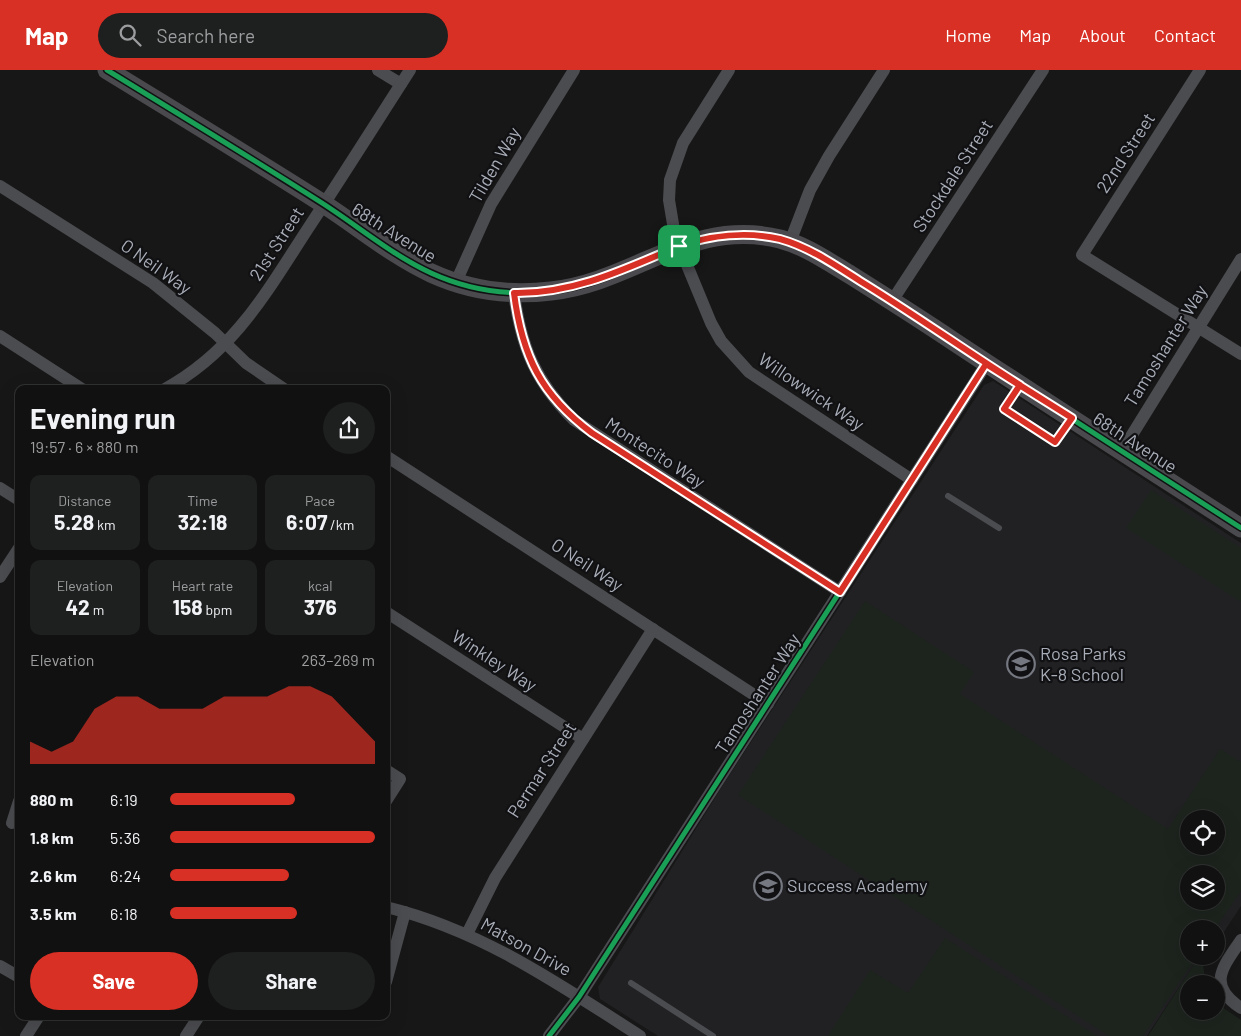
<!DOCTYPE html>
<meta charset="utf-8">
<style>
:root{--surface:#111;--page:#1e1f1f;--text:#f1f3f6;--muted:#9c9d9f;--line:#303131;--accent:#d93025}
body{margin:0;font-family:Barlow,sans-serif;background:var(--page);color:var(--text);height:100vh;display:flex;flex-direction:column;font-size:19px;white-space:nowrap}
*{box-sizing:border-box;margin:0}
p{font-size:16px;color:var(--muted)}
.icon{flex:none;width:28px;height:28px;fill:none;stroke:currentColor;stroke-width:2;stroke-linecap:round;stroke-linejoin:round}
.map{position:relative;flex:1;overflow:hidden}
.panel{position:absolute;left:15px;top:315px;width:375px;height:635px;display:flex;flex-direction:column;background:var(--surface);border-radius:10px;box-shadow:0 5px 20px #0002,0 0 0 1px var(--line)}
.panel>*{flex:none}
.controls{position:absolute;left:1180px;top:740px;display:grid;gap:10px}
.controls a{display:grid;place-items:center;width:45px;height:45px;border-radius:50%;background:var(--surface);box-shadow:0 5px 20px #0002,0 0 0 1px var(--line);font-size:25px}
.pin{position:absolute;display:grid;place-items:center;width:42px;height:42px;color:#fff;margin:-21px;border-radius:10px;box-shadow:0 2px 8px #0006}
.round{display:grid;place-items:center;flex:none;width:52px;height:52px;border-radius:26px;background:var(--page)}
.overview{display:flex;align-items:center;justify-content:space-between;height:85px;padding:0 15px}
h1{font-size:28px;font-weight:700;line-height:38px}
.metrics{display:grid;grid-template-columns:repeat(3,1fr);gap:8px;height:85px;padding:5px 15px}
.metrics div{display:grid;align-content:center;border-radius:10px;background:var(--page);text-align:center}
.metrics b{font-size:21px;font-weight:700}
.metrics small{font-size:14px;font-weight:400}
.metrics p{font-size:14px}
.chart{height:140px;padding:10px 15px}
.chart p{display:flex;justify-content:space-between}
.chart svg{width:100%;height:90px;margin-top:5px;fill:var(--accent);opacity:.7}
.primary-button{display:flex;gap:10px;margin-top:auto;padding:10px 15px}
.primary-button a{flex:1;height:58px;border-radius:30px;background:var(--accent);color:#fff;font-size:20px;font-weight:700;line-height:58px;text-align:center}
.primary-button a+a{background:var(--page);color:var(--text)}
ul{padding:0 15px;list-style:none;font-size:16px}
li{display:grid;grid-template-columns:80px 60px 1fr;align-items:center;height:38px}
li i{height:12px;border-radius:6px;background:var(--accent)}
header{display:flex;align-items:center;gap:30px;box-sizing:border-box;height:70px;padding:0 25px;background:var(--accent);color:#fff}
header strong{font-size:24px}
nav{display:flex;gap:28px;margin-inline-start:auto;font-size:18px}
.search{width:350px;height:45px;background:var(--page);display:flex;align-items:center;gap:12px;box-sizing:border-box;padding:0 18px;border-radius:28px;color:var(--muted);font-size:19px}
.map>svg:first-child{display:block}
.built{fill:#212123;fill-rule:evenodd}
.green{fill:#1d241e;fill-rule:evenodd}
.lines{fill:none;stroke-linecap:round;stroke-linejoin:round}
.lane{stroke:#4b4c50;stroke-width:6}
.street{stroke:#4b4c50;stroke-width:12}
.secondary{stroke:#4a4a4e;stroke-width:19}
.cycleway-casing{stroke:#111113;stroke-width:8}
.cycleway{stroke:#1a9f57;stroke-width:5}
.route-casing{stroke:#fff;stroke-width:10}
.route{stroke:#d93025;stroke-width:6}
.labels{text-anchor:middle;stroke-width:4.5;stroke-linejoin:round;paint-order:stroke}
.street-label{font-size:18px;fill:#a8adb8;stroke:#111113}
.poi-label{font-size:18px;fill:#a8adb8;stroke:#111113;text-anchor:start}
</style>
<header>
<strong>Map</strong>
<div class="search"><svg class="icon" aria-label="search" viewBox="0 0 24 24"><circle cx="10" cy="10" r="6"/><path d="M15 15l6 6"/></svg>Search here</div>
<nav><a>Home</a><a>Map</a><a>About</a><a>Contact</a></nav>
</header>
<div class="map">
<svg width="1241" height="966" viewBox="0 0 1241 966">
<rect width="100%" height="100%" fill="#171717"/>
<path class="built" d="M993,311L1241,473V836L1216,874V859H1189V886H1208L1203,895L1194,894L1147,966H658L600,929L598,917L723,715L984,315ZM1189,749H1216V776H1189ZM1189,804H1216V831H1189Z"/>
<g class="green">
<path d="M1151,420L1241,478V532L1126,458Z"/>
<path d="M865,531L974,602L960,624L1168,759L1220,679L1241,692V821L1215,859H1189V886H1197L1143,966H1109L738,725ZM1189,749H1216V776H1189ZM1189,804H1216V831H1189Z"/>
<path d="M945,868L1097,966H828L870,900L908,923Z"/>
<path d="M1194,894L1203,895L1206,914H1189V941H1216V933L1241,950V966H1148Z"/>
</g>
<g class="lines">
<g class="lane">
<path d="M1018,317L1004,339L1055,372L1071,350"/>
<path d="M948,426L999,458"/>
<path d="M631,913L713,966"/>
</g>
<g class="street">
<path d="M378,0L401,14"/>
<path d="M729,0L683,73L670,110L669,130L675,166L711,253L721,271L749,302L912,410"/>
<path d="M1200,0L1082,185L1241,284"/>
<path d="M0,116L153,213L215,263L246,293L284,319"/>
<path d="M790,172L810,120L829,86L884,0"/>
<path d="M456,212L491,134L574,0"/>
<path d="M514,223C521,277 535,311 574,350L840,522"/>
<path d="M892,231L1043,0"/>
<path d="M0,266L82,319"/>
<path d="M165,319C234,281 266,223 307,160C342,107 376,53 410,0"/>
<path d="M1122,381L1241,189"/>
<path d="M386,386L768,634"/>
<path d="M0,418L19,430"/>
<path d="M0,507L19,478"/>
<path d="M386,542L583,669"/>
<path d="M386,700L400,709L386,731"/>
<path d="M12,753L19,731"/>
<path d="M386,837C481,860 559,914 640,966"/>
<path d="M467,864L495,808L653,559"/>
<path d="M1241,870C1223,897 1206,915 1241,938"/>
<path d="M0,896L19,907"/>
<path d="M386,912L405,842"/>
<path d="M26,966L39,946"/>
<path d="M186,966L199,946"/>
<path d="M549,966L579,927L987,293"/>
</g>
<path class="secondary" d="M107,0C179,44 251,88 322,133C358,156 392,185 431,203C468,220 510,226 551,221C635,212 690,147 780,169C806,176 827,191 849,204C884,226 919,248 953,271C1048,334 1145,396 1241,458"/>
<defs>
<g id="cycleway">
<path d="M107,0C179,44 251,88 322,133C358,156 392,185 431,203C468,220 510,226 551,221C635,212 690,147 780,169C806,176 827,191 849,204C884,226 919,248 953,271C1048,334 1145,396 1241,458"/>
<path d="M549,966L579,927L987,293"/>
</g>
</defs>
<use href="#cycleway" class="cycleway-casing"/>
<use href="#cycleway" class="cycleway"/>
</g>
<g class="lines">
<defs>
<path id="route" d="M679,176C625,199 574,224 514,223C522,286 541,325 592,363L840,522L986,294L1072,348L1055,372L1004,339L1020,315C966,281 914,244 860,211C835,195 809,177 780,169C745,161 713,165 679,176"/>
</defs>
<use href="#route" class="route-casing"/>
<use href="#route" class="route"/>
</g>
<defs>
<symbol id="school-ring" viewBox="-11 -11 22 22"><circle r="9.5" fill="#111113" stroke="#757880" stroke-width="1.5"/><path d="M0-5L7-2L0 1L-7-2ZM-4 1L0 2.5L4 1V4Q0 6-4 4Z" fill="#757880"/></symbol>
</defs>
<g fill-rule="evenodd">
<use href="#school-ring" x="1005" y="578" width="32" height="32"/>
<use href="#school-ring" x="752" y="800" width="32" height="32"/>
</g>
<g class="labels">
<g class="street-label">
<text transform="translate(1126 83) rotate(-57)" y="6">22nd Street</text>
<text transform="translate(495 95) rotate(-60)" y="6">Tilden Way</text>
<text transform="translate(953 106) rotate(-57)" y="6">Stockdale Street</text>
<text transform="translate(394 163) rotate(32)" y="6">68th Avenue</text>
<text transform="translate(277 174) rotate(-57)" y="6">21st Street</text>
<text transform="translate(156 197) rotate(35)" y="6">O Neil Way</text>
<text transform="translate(1166 276) rotate(-58)" y="6">Tamoshanter Way</text>
<text transform="translate(811 322) rotate(34)" y="6">Willowwick Way</text>
<text transform="translate(1135 373) rotate(33)" y="6">68th Avenue</text>
<text transform="translate(655 383) rotate(33)" y="6">Montecito Way</text>
<text transform="translate(587 495) rotate(33)" y="6">O Neil Way</text>
<text transform="translate(494 591) rotate(33)" y="6">Winkley Way</text>
<text transform="translate(758 624) rotate(-57)" y="6">Tamoshanter Way</text>
<text transform="translate(542 700) rotate(-57)" y="6">Permar Street</text>
<text transform="translate(526 877) rotate(29)" y="6">Matson Drive</text>
</g>
<g class="poi-label">
<text x="1040" y="590">Rosa Parks<tspan x="1040" dy="21">K-8 School</tspan></text>
<text x="787" y="822">Success Academy</text>
</g>
</g>
</svg>
<div class="controls">
<a><svg class="icon" aria-label="locate" viewBox="0 0 24 24"><circle cx="12" cy="12" r="6"/><path d="M12 2v4M12 18v4M2 12h4M18 12h4"/></svg></a>
<a><svg class="icon" aria-label="layers" viewBox="0 0 24 24"><path d="M12 4l9 5-9 5-9-5zM3 14l9 5 9-5"/></svg></a>
<a>+</a>
<a>−</a>
</div>
<div class="pin" style="left:679px;top:176px;background:#1e9e55"><svg class="icon" aria-label="arrive" viewBox="0 0 24 24"><path d="M6 21V4h12l-3 4 3 4H6"/></svg></div>
<section class="panel">
<div class="overview"><div><h1>Evening run</h1><p>19:57 · 6 × 880 m</p></div><a class="round"><svg class="icon" aria-label="share" viewBox="0 0 24 24"><path d="M12 15V3M7 8l5-5 5 5M5 13v7h14v-7"/></svg></a></div>
<div class="metrics">
<div><p>Distance</p><b>5.28<small> km</small></b></div>
<div><p>Time</p><b>32:18</b></div>
<div><p>Pace</p><b>6:07<small> /km</small></b></div>
</div>
<div class="metrics">
<div><p>Elevation</p><b>42<small> m</small></b></div>
<div><p>Heart rate</p><b>158<small> bpm</small></b></div>
<div><p>kcal</p><b>376</b></div>
</div>
<div class="chart"><p><span>Elevation</span>263–269 m</p>
<svg viewBox="0 0 160 44" preserveAspectRatio="none"><path d="M0 44V33L10 38L20 33L30 17L40 11L50 11L60 17L70 17L80 17L90 11L100 11L110 11L120 6L130 6L140 11L150 22L160 33V44z"/></svg>
</div>
<ul>
<li><b>880 m</b>6:19<i style="width:61%"></i></li>
<li><b>1.8 km</b>5:36<i style="width:100%"></i></li>
<li><b>2.6 km</b>6:24<i style="width:58%"></i></li>
<li><b>3.5 km</b>6:18<i style="width:62%"></i></li>
</ul>
<div class="primary-button"><a>Save</a><a>Share</a></div>
</section>
</div>
